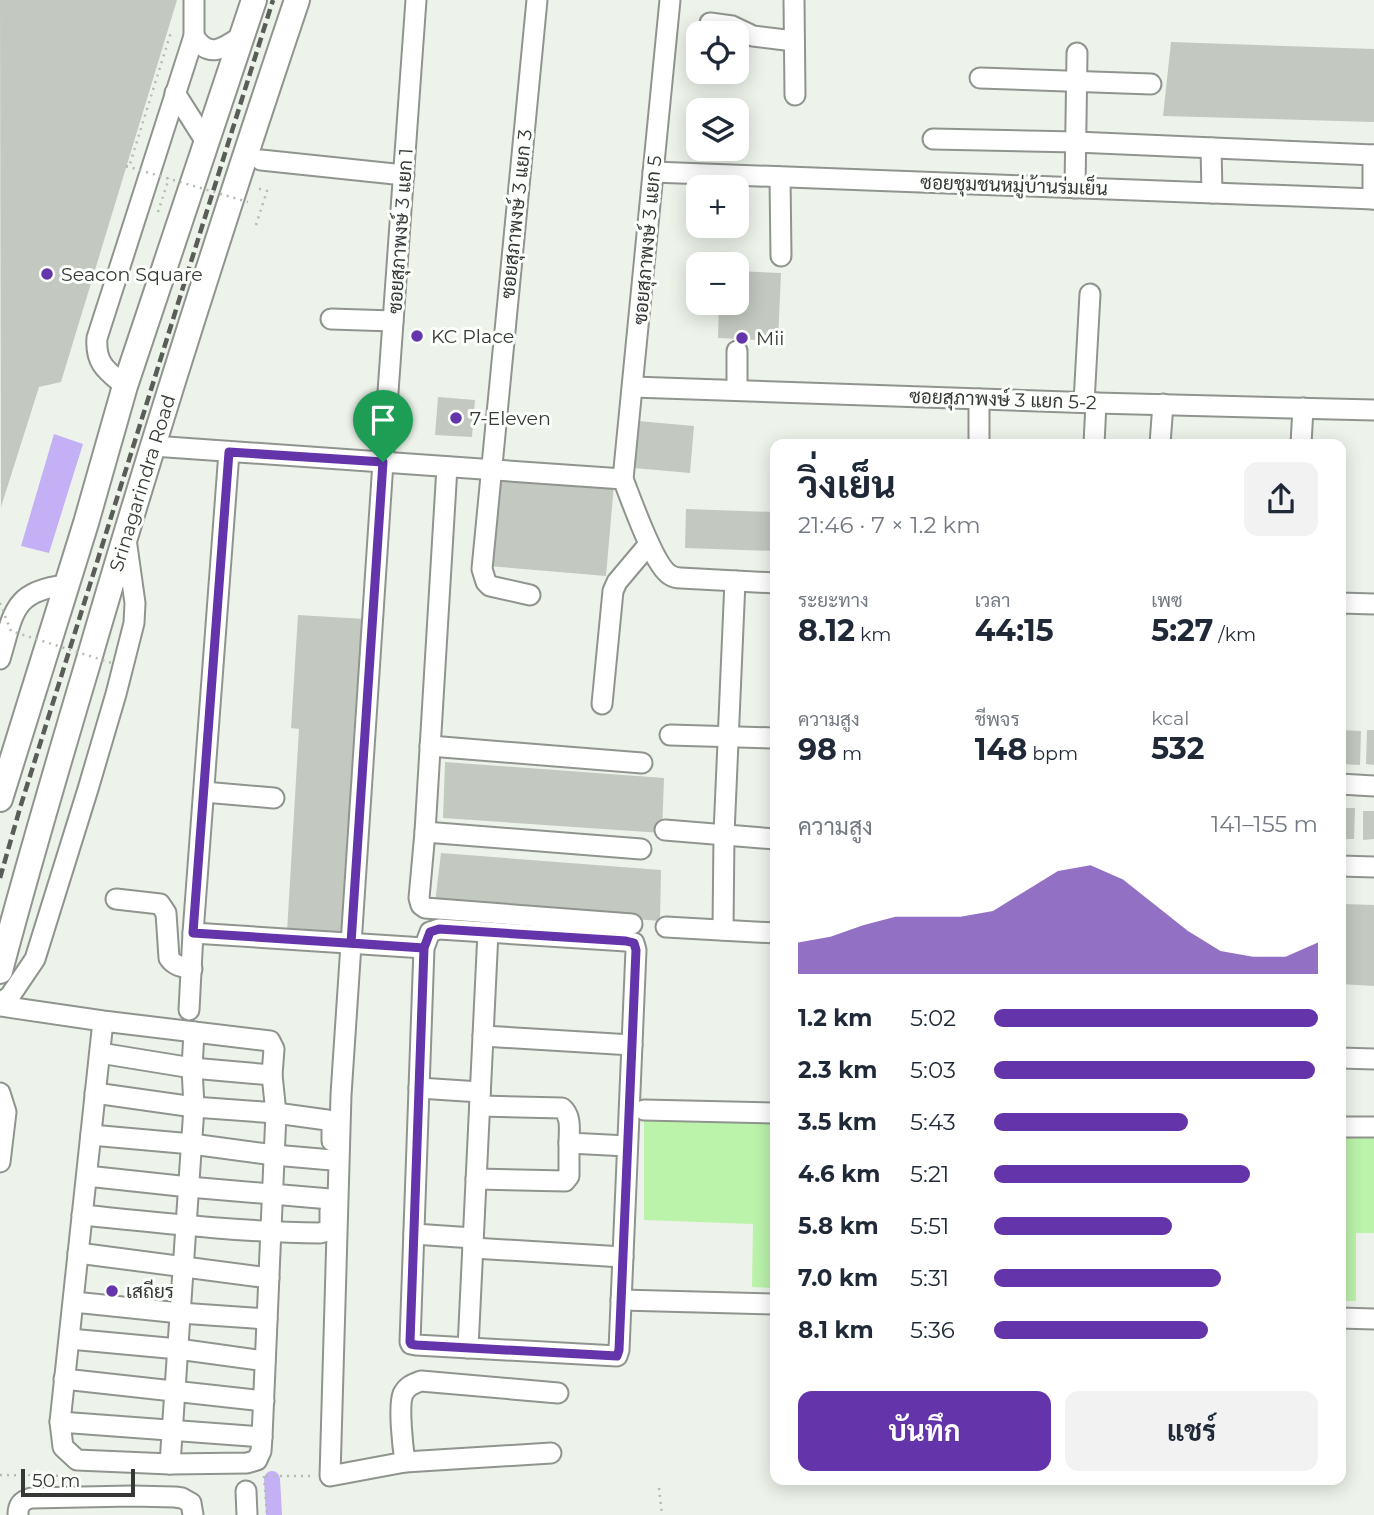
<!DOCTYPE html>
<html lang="th">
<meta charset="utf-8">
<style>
:root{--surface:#fff;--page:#f2f2f3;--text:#1f2937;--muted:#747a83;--accent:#6434ab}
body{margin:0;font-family:Montserrat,Sarabun,sans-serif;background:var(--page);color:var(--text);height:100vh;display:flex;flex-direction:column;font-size:26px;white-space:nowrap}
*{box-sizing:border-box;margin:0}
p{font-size:23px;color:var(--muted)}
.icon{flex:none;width:38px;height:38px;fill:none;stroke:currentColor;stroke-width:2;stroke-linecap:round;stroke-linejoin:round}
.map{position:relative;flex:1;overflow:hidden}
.details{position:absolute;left:770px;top:439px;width:576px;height:1046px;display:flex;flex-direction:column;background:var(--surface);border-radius:14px;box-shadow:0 4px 18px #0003}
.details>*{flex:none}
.tools{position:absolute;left:686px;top:21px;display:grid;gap:14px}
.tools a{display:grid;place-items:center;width:63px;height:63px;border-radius:14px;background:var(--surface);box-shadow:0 4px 18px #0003;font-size:35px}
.scale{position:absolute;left:21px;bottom:18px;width:114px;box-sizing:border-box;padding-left:7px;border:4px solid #353834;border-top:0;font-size:19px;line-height:24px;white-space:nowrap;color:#353834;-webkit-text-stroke:5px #fcfffc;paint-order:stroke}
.pin{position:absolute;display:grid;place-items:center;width:60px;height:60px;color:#fff;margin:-72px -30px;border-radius:50% 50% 50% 0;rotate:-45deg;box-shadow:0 0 7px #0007}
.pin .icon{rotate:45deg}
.round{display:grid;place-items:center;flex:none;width:74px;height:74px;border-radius:14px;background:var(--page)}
.summary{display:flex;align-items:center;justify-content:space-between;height:119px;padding:0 28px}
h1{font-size:38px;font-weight:700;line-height:52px}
.figures{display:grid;grid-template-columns:repeat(3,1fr);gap:10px;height:119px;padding:7px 28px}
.figures div{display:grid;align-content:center}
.figures b{font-size:30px;font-weight:700}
.figures small{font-size:19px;font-weight:400}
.figures p{font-size:19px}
.chart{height:196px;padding:14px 28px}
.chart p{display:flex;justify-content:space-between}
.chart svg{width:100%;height:126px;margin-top:7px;fill:var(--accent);opacity:.7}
.action{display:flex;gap:14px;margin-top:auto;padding:14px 28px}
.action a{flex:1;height:80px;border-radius:14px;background:var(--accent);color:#fff;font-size:28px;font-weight:700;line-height:80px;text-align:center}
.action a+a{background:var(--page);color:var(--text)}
ul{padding:0 28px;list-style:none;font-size:23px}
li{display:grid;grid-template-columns:112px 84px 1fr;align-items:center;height:52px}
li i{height:18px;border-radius:9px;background:var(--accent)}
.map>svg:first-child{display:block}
.green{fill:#bbf3ab}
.water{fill:#c3b0f5}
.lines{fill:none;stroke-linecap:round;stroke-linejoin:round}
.canal{stroke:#c3b0f5;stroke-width:16}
.building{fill:#c3c9c1}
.minor-casing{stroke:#8f958e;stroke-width:23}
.major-casing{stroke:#8f958e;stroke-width:28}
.path{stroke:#b5bab3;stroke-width:2.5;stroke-dasharray:2 5;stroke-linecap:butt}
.minor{stroke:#fff;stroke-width:19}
.major{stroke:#fff;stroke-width:24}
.rail{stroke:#595c58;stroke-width:4.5;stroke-dasharray:10 5;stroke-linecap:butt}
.path-bridge{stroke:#b5bab3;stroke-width:2.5;stroke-dasharray:2 5;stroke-linecap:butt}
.route-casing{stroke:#fff;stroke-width:14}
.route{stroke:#6434ab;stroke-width:9}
.poi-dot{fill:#6434ab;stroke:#fcfffc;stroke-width:2.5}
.labels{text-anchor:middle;stroke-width:6;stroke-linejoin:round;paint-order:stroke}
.street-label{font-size:19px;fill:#353834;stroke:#fcfffc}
.poi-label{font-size:19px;fill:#353834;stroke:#fcfffc;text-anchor:start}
</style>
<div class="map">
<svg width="1374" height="1515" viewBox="0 0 1374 1515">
<rect width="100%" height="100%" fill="#edf3eb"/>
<g class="green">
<path d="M644,1117L775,1121V1288L752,1287L753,1224L644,1220Z"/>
<path d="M1340,1133H1374V1233H1356V1301H1341Z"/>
</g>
<path class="water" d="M54,434L83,444L49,553L21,546Z"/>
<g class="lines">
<path class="canal" d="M272,1479L274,1515"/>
</g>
<g class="building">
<path d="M0,0H177L61,382L39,387L1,507Z"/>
<path d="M1171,42L1374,49V122L1163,116Z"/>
<path d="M737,271L781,273L778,341L718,338L719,303H737Z"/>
<path d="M438,397L475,400L472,437L435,435Z"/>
<path d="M638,421L694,426L690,473L634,468Z"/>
<path d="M496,474L614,484L606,576L488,566Z"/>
<path d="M686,509L775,512V551L685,548Z"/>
<path d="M298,615L366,619L345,933L287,932L299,729L291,728Z"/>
<path d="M1340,730L1361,731L1360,765L1340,764Z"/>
<path d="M1367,730H1374V765L1366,764Z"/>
<path d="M445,762L664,778L662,833L443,818Z"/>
<path d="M1340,808H1355L1354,839H1340Z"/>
<path d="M1363,811H1374V839L1363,840Z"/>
<path d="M441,853L661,870L660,921L435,903Z"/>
<path d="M1344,904L1374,905V986L1340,984Z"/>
</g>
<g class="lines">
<defs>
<g id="minor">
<path d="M416,0L383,462L341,1095L330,1476L405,1462C403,1448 398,1406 403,1394C407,1386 413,1384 421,1381L558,1393"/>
<path d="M794,0L795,95"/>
<path d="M710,23L732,26L753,36L794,41"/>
<path d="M194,36C209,60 224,48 243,35"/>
<path d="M980,78L1151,84"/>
<path d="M175,93L206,142"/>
<path d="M933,139L1076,142L1374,155"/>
<path d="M1211,148L1212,193"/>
<path d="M1373,155V199"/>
<path d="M261,160L404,175"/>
<path d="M653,172L1374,199"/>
<path d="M780,177L781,256"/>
<path d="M1075,188L1077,53"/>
<path d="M331,319L393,321"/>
<path d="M125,386C107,371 95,364 97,338L194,36V0"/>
<path d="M633,387L1096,403L1374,410"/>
<path d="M737,390V351"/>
<path d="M1084,402L1090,294"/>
<path d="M979,444V399"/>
<path d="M1094,444L1096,403"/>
<path d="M1160,444L1163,404"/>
<path d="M1301,444L1303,408"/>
<path d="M153,446L623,479C631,499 654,566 670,575C673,577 678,578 681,578L775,583"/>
<path d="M447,467L425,832L419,898L421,905L425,908L632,924"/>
<path d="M623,479L670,0"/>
<path d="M530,595L490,586L486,582L482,569L537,0"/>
<path d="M1340,603L1374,604"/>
<path d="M0,659C14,613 12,591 66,585"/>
<path d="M602,704L613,591L617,582L649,544"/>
<path d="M670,735L775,738"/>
<path d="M430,746L642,763"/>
<path d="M1340,784L1374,786"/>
<path d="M204,792L274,798"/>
<path d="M665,830L775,839"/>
<path d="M425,832L641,849"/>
<path d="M1340,866L1374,867"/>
<path d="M116,899L160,904L166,913L169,958C174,966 183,967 192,969"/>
<path d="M666,927L775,933"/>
<path d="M439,929L626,941L634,943L636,950L619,1350L617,1356L416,1345L411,1344L410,1342L424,948L430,932Z"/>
<path d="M723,930L724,834L735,581"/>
<path d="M193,933L424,948"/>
<path d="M0,1003L10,996L35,959L88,789L116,694L134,623L135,603L126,539"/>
<path d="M0,1006L103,1021L270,1041L274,1049L272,1075L276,1113L262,1437L261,1451L257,1460L247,1463L170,1464L77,1460L63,1447L60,1422L103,1021"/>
<path d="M189,1010L193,933L229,452"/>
<path d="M483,1036L632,1045"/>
<path d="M100,1053L192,1068L272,1075"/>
<path d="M1340,1058L1374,1059"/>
<path d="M419,1088L480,1092"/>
<path d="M0,1093L6,1112L0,1162"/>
<path d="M95,1093L194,1107L276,1113L327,1120L332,1123V1141"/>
<path d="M480,1106L562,1108C572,1116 569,1131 569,1143L627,1146"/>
<path d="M644,1110L775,1113"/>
<path d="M1340,1127H1374"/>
<path d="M91,1135L192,1144L274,1155L332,1160"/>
<path d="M87,1176L189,1187L330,1199"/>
<path d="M476,1179L565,1181L569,1176V1143"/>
<path d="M82,1215C161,1223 240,1232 320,1233L327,1231L330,1227V1210"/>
<path d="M414,1234L473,1238"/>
<path d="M473,1248L623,1257"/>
<path d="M78,1253L269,1278"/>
<path d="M621,1300L775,1304"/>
<path d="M74,1302L180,1313L267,1319"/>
<path d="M1340,1318L1374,1319"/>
<path d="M70,1339L178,1349L265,1361"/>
<path d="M468,1348L488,932"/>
<path d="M64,1379L264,1401"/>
<path d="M60,1422L262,1437"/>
<path d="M405,1462L551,1453"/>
<path d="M170,1464L194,1107L192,1068L194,1032"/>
<path d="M246,1491L247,1515"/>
<path d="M18,1515C18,1505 21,1501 31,1498L132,1496L175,1497L182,1498L191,1503L193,1515"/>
</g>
<g id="major">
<path d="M0,799L86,523L125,386L254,0"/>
<path d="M0,971C27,868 57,767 87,666C152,442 223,220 297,0"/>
</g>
</defs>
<use href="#minor" class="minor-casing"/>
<use href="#major" class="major-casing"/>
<g class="path">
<path d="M126,166L129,167L171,32"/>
<path d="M158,212L169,178"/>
<path d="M256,225L267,191L256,188"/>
<path d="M0,1475L67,1476"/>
<path d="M264,1476L267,1515"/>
<path d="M266,1476H312"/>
<path d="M659,1488L662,1515"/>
</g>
<use href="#minor" class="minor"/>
<use href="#major" class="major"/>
<path class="rail" d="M0,878L20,808L273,0"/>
<g class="path-bridge">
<path d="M126,166L248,202"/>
<path d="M0,603L11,631L115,664"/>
</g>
</g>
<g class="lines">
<defs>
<path id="route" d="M383,462L229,452L193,933L424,948L410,1342L411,1344L416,1345L617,1356L619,1350L636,950L634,943L626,941L439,929L430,932L424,948L351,943L383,462"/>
</defs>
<use href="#route" class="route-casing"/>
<use href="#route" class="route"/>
</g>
<g class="poi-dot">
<circle cx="47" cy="274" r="7"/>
<circle cx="417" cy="336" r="7"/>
<circle cx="742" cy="338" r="7"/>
<circle cx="456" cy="418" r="7"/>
<circle cx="112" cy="1291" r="7"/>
</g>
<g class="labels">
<g class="street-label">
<text transform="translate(1014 185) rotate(2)" y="7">ซอยชุมชนหมู่บ้านร่มเย็น</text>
<text transform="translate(516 214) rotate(-84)" y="7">ซอยสุภาพงษ์ 3 แยก 3</text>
<text transform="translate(400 231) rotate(-86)" y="7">ซอยสุภาพงษ์ 3 แยก 1</text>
<text transform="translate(647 240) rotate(-85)" y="7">ซอยสุภาพงษ์ 3 แยก 5</text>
<text transform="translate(1003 399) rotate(2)" y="7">ซอยสุภาพงษ์ 3 แยก 5-2</text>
<text transform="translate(142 483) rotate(-73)" y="7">Srinagarindra Road</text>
</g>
<g class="poi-label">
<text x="61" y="281">Seacon Square</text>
<text x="431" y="343">KC Place</text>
<text x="756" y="345">Mii</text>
<text x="470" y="425">7-Eleven</text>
<text x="126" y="1298">เสถียร</text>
</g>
</g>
</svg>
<div class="tools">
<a><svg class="icon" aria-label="locate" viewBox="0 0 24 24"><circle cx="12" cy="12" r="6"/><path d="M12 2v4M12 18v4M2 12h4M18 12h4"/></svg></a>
<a><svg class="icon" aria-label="layers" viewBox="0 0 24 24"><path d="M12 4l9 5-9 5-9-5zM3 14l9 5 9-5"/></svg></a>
<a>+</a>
<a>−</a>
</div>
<div class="scale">50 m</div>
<div class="pin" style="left:383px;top:462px;background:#1e9e55"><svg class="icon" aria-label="arrive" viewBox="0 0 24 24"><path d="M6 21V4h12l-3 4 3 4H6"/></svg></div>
<section class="details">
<div class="summary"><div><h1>วิ่งเย็น</h1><p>21:46 · 7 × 1.2 km</p></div><a class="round"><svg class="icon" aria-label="share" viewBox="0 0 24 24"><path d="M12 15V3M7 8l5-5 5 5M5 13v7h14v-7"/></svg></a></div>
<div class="figures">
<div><p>ระยะทาง</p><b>8.12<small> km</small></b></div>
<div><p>เวลา</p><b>44:15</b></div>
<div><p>เพซ</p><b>5:27<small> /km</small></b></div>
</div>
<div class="figures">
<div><p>ความสูง</p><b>98<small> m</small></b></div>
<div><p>ชีพจร</p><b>148<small> bpm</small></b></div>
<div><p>kcal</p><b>532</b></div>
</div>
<div class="chart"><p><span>ความสูง</span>141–155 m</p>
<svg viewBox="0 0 160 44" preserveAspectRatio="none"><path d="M0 44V33L10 31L20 27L30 24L40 24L50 24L60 22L70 15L80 8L90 6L100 11L110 20L120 29L130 36L140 38L150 38L160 33V44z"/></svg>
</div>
<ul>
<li><b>1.2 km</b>5:02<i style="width:100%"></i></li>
<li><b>2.3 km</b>5:03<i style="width:99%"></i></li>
<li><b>3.5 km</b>5:43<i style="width:60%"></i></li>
<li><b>4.6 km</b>5:21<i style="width:79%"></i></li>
<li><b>5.8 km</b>5:51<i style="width:55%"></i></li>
<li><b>7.0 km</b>5:31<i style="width:70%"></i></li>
<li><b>8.1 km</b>5:36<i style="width:66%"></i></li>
</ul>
<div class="action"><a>บันทึก</a><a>แชร์</a></div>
</section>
</div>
